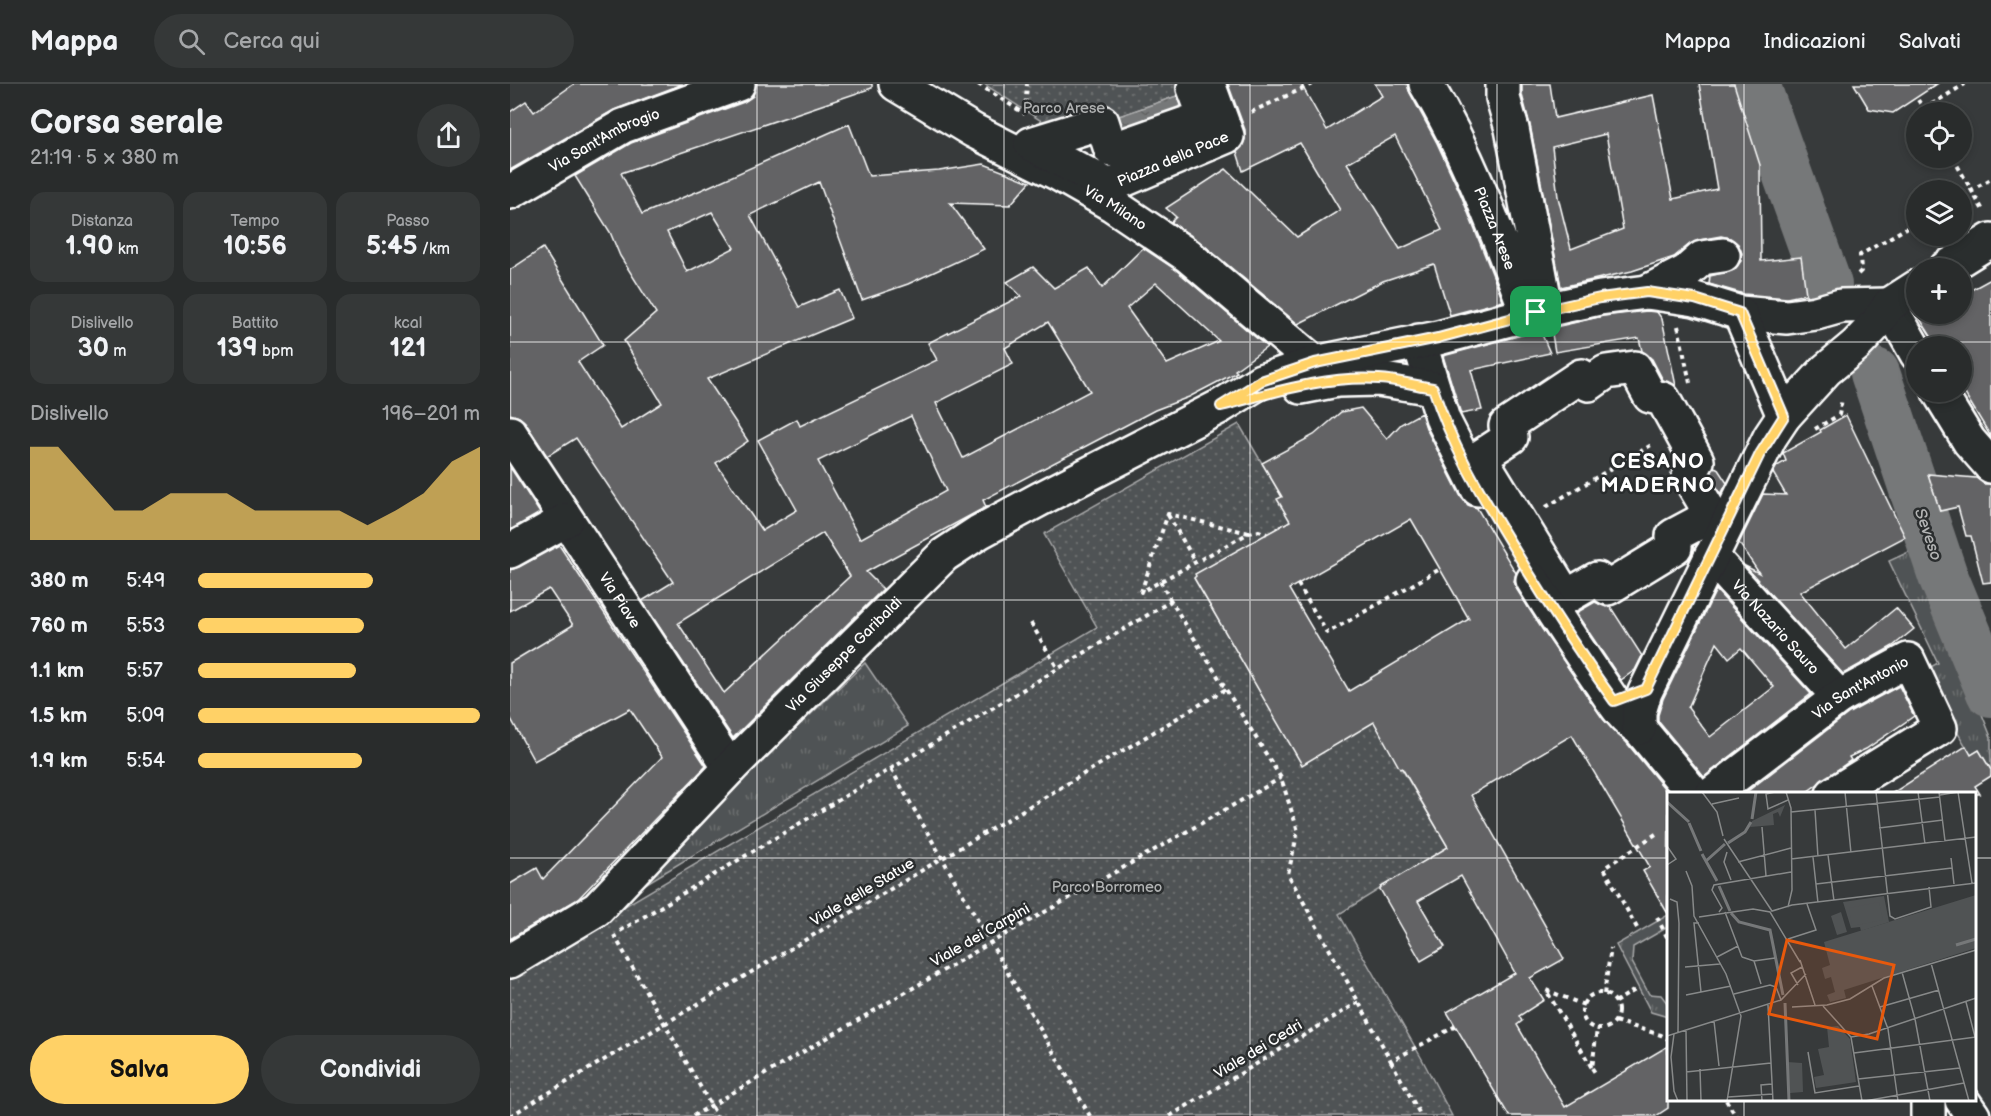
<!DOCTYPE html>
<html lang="it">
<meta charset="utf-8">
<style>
:root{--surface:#292c2c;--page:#353838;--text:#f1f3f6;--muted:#a5a7a9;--line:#454848;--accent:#ffd166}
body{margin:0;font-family:"Balsamiq Sans",sans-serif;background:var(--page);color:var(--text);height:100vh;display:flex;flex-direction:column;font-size:22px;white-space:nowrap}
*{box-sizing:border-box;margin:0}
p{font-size:20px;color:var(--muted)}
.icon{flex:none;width:33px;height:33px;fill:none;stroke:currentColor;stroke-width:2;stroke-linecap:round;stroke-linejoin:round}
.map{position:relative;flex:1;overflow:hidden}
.panel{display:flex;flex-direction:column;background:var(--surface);width:510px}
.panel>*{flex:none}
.tools{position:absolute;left:1396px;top:18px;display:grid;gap:12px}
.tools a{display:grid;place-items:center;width:66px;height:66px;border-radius:50%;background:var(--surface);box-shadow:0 3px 9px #0003,0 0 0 2px var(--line);font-size:30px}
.pin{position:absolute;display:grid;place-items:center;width:51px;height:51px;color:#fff;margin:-26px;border-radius:12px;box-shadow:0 3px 9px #0006}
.round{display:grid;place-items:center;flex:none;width:63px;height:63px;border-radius:32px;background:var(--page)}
.head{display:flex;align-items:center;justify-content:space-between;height:102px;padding:0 30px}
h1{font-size:33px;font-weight:700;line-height:45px}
.metrics{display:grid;grid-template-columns:repeat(3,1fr);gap:9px;height:102px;padding:6px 30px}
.metrics div{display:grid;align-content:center;border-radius:15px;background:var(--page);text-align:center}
.metrics b{font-size:26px;font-weight:700}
.metrics small{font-size:16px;font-weight:400}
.metrics p{font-size:16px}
.chart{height:168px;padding:12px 30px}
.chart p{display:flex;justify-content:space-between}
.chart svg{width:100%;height:108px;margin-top:6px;fill:var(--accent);opacity:.7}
.action{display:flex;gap:12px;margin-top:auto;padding:12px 30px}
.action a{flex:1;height:69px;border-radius:36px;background:var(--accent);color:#111;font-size:24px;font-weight:700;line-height:69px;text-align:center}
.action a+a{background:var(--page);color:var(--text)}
ul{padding:0 30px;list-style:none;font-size:20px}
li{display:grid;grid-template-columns:96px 72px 1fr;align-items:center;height:45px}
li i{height:15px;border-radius:8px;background:var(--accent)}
header{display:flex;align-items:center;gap:36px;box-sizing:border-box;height:84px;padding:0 30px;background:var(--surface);border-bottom:2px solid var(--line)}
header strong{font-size:28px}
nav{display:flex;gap:33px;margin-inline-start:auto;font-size:21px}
.search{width:420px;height:54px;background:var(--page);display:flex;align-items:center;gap:15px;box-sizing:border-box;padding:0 21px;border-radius:33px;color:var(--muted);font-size:22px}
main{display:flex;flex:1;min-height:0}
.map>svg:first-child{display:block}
.grass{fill:url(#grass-tufts);stroke:#a8a9aa;stroke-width:1.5}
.park{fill:url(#park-dots);stroke:#a8a9aa;stroke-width:1.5}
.water{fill:url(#water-ripples);stroke:#adaeaf;stroke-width:1.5}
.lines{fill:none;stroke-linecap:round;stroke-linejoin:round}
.river{stroke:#767879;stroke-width:50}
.building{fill:#636465;stroke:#fff;stroke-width:1.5;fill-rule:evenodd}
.minor-casing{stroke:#fff;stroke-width:38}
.path{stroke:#fff;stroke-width:4;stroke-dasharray:4.5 4.5;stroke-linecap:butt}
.minor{stroke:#2a2d2e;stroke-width:33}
.route-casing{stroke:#fff;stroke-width:12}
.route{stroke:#ffd166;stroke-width:8}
.grid{fill:none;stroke:#fff;stroke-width:1.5;stroke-opacity:0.55}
.labels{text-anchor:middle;stroke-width:5;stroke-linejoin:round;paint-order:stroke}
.park-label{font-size:15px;fill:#b0b2b2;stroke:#2a2d2e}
.street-label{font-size:15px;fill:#fff;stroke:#2a2d2e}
.water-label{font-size:16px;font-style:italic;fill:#b4b5b5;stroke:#2a2d2e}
.district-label{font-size:21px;font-weight:bold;letter-spacing:1.5px;fill:#fff;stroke:#2a2d2e}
.inset-river{fill:none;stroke:#767879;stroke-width:3}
.inset-road{fill:none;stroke:#878989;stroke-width:1.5}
.view{fill:#e8590c;fill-opacity:0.15;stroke:#e8590c;stroke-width:3}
.inset-edge{fill:none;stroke:#fff;stroke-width:3}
</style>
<header>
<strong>Mappa</strong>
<div class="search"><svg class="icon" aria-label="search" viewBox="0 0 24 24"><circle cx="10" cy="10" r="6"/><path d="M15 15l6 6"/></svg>Cerca qui</div>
<nav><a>Mappa</a><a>Indicazioni</a><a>Salvati</a></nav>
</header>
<main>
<section class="panel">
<div class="head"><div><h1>Corsa serale</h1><p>21:19 · 5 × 380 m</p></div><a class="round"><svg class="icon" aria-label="share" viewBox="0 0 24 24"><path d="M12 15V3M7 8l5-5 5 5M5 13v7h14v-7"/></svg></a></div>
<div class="metrics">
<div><p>Distanza</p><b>1.90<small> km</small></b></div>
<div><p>Tempo</p><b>10:56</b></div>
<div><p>Passo</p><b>5:45<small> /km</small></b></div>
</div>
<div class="metrics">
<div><p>Dislivello</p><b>30<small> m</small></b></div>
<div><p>Battito</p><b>139<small> bpm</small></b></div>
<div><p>kcal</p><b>121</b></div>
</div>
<div class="chart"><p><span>Dislivello</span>196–201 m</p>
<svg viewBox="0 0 160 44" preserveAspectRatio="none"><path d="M0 44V6L10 6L20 19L30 32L40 32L50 25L60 25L70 25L80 32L90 32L100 32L110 32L120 38L130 32L140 25L150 12L160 6V44z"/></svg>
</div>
<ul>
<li><b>380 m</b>5:49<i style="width:62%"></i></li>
<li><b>760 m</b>5:53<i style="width:59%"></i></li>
<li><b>1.1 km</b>5:57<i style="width:56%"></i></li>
<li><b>1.5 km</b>5:09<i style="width:100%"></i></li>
<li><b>1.9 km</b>5:54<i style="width:58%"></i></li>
</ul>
<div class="action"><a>Salva</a><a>Condividi</a></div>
</section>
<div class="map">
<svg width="1481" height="1032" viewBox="0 0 1481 1032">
<defs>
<pattern id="grass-tufts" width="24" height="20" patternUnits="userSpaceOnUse" patternTransform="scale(1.5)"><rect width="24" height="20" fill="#505354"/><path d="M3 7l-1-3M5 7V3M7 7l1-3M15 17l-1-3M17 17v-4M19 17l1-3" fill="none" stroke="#6a6d6e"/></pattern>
<pattern id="park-dots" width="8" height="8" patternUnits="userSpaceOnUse" patternTransform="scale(1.5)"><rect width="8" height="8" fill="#505354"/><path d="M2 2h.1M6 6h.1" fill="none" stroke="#6a6d6e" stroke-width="1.8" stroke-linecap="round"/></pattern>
<pattern id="water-ripples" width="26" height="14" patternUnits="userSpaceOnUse" patternTransform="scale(1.5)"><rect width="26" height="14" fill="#767879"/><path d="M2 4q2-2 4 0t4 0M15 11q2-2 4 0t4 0" fill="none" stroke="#616262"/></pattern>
</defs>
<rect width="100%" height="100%" fill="#373a3b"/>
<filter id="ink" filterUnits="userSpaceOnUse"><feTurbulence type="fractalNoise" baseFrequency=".0167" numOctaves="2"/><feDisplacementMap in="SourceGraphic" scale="12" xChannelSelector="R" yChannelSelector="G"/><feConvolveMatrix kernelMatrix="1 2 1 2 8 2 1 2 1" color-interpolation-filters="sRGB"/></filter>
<g filter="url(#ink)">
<g class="grass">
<path d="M1403,466L1440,550L1481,653V686L1469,666L1461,671L1446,646L1417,585L1428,579L1379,477Z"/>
<path d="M355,579L398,642L97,823Z"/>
<path d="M1158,831V843L1123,863L1122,878L1139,910L1151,911L1158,920V933L1141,928L1106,861Z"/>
</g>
<g class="park">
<path d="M474,0H682L684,6L592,38L550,49Z"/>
<path d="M729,340L772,413L768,415L780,437L686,490V492L684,494L792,680L864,638L938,763L829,830L912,975L942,1032H0V890L587,543L534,450Z"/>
</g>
<path class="water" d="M684,6L694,34L602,64L592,38Z"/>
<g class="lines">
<g class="river">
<path d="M1245,0L1317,201"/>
<path d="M1365,289L1433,492L1481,608"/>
</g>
</g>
<g class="building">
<path d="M64,0H173L104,26L0,86V28L16,17L24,28Z"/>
<path d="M246,0H362V4L111,89L132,130L191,106L339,40L359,92L429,87L474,80L520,98L500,121L440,119L474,165L398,200L352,216L309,98L240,131L289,223L330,206L342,234L197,295L238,357L206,379L252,447L287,426L248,356L287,335L290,342L427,276L418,259L511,212L497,198L523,183L544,204L579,184L592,204L633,164L666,186L757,263L725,286L727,288L679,313L645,326L473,416L476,423L356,488L373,505L223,654L132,517L163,498L66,354L37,372L15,338L9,333L0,330V186L33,164L93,261L68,278L111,345L152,319L114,257L146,229L110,172L100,148L65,92L121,59L234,18L243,12ZM202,128L224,164L177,188L157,148ZM646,199L709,257L657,280L617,224ZM538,238L580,307L453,374L426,319L503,280L495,264ZM401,332L436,407L350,455L308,377ZM313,449L340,492L214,609L168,539Z"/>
<path d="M718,0H791L817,46L872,12L865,0H897L900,9L927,59L951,111L993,217L940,231L924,180L873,197L788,240L689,157L661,138L666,133L656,124L716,85L787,153L830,126L790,59L733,87L727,68L732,63L735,55V46ZM885,52L932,146L890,165L837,79Z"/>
<path d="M1012,0H1040L1045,34L1143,11L1163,115L1207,105L1189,0H1224L1250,81L1251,177L1291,173L1296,210L1277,214L1234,210L1199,200L1200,192L1224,186L1231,177L1232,169L1228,160L1220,154L1211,152L1189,156L1180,160L1164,173L1122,187L1051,203L1020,41L1012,11ZM1096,50L1113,145L1061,165L1048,113L1042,63Z"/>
<path d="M1344,0H1427L1383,29L1359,25Z"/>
<path d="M1481,195V353L1452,305V262H1427L1407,230H1452V211Z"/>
<path d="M1137,227L1147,228L1152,235L1166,302L1153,296L1142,275L1132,267L1129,254L1045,268L1041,244L1093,232Z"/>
<path d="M1030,246L1040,269L961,286L972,326L951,330L933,272Z"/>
<path d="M851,324L877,355L891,340L911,329L916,344L951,413L958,421L967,424L1006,489L1004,497L1007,506L1032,545L1093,635L1116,658L1159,710L1158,830L1133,787L1140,783L1062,651L961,711L1054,875L1020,894L1034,916L1009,932L1012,937L1007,941L1055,1023L1158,962V1024L1146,1032H999L937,928L1005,889L951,792L908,817L935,863L911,877L870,805L871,803L938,763L892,684L890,685L864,638L792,681L684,494L686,492L685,490L780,437L767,415L772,413L752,379L804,351L831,328ZM901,435L959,535L839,607L779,505Z"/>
<path d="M1336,331L1395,453L1290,508L1336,565L1386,524L1404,545L1383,562L1333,590L1235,482L1249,489L1229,459L1253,410L1276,411L1263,389L1267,382L1276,377L1273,369L1311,348L1310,346Z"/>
<path d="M0,383L30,429L0,446Z"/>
<path d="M1204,383L1207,384L1217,399L1211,410L1200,392Z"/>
<path d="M1418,390L1466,394L1474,400H1481V498L1473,499L1461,452H1456L1448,423L1430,427Z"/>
<path d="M49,461L196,682L68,815L0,855V800L27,784L33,795L152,673L120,625L24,677L0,633V579L63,541L39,505L0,527V486L9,483Z"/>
<path d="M1206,506L1301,610L1194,693L1148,637V631L1153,615ZM1207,559L1219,574L1231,564L1264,603L1200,653L1178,624Z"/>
<path d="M1085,518L1096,523L1100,522L1132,572L1125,586L1111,596L1066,529Z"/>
<path d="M1389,602L1404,632L1356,665L1339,673L1341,676L1294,710H1234L1339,629Z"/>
<path d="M1456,662L1461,671L1469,666L1481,686V692L1465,702L1470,710H1381Z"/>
</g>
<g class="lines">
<defs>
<g id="minor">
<path id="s1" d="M386,0L464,47L547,89L603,121L677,171L805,279"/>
<path id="s2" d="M695,0L684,4L695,33L601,66L592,38L521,60L599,102L717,52L698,0"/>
<path id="s3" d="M916,0C956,66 984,140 1011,212L1033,207L1002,45L993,14V0"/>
<path id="s4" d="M0,108L113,42L228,0"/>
<path d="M1436,184L1481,156"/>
<path d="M1137,208L1185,215L1230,229L1277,233L1306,229L1331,222L1379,221"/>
<path d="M1379,221L1407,270"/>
<path d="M1230,229L1274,332"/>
<path d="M909,257L933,336L968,405"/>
<path d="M1125,284L1140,312L1153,315L1187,377L1179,393L1197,423L1191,437L1163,452L1165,463L1098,504L1087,495L1056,513L970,373L1001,353L996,342L1071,292L1079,300L1096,288Z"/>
<path d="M791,303L827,296L868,295L923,304"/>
<path d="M1429,308L1459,357L1481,382"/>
<path id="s5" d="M0,349L220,684"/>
<path d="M0,467L56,436"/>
<path id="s6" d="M1201,472L1329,613"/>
<path d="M1023,496C1044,531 1067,564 1090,598C1101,614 1112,634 1129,644L1184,710"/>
<path d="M1129,644V628L1135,608L1260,353L1274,332L1316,286L1346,261L1366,240L1379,221L1407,203"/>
<path id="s7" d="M1202,710L1329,613L1398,576L1430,644L1323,710"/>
<path id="s8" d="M0,877L87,825L220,684L434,471L469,448L530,415L711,322L751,297L805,279L928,254L1026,228L1090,214L1137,208L1176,188L1192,174L1213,171"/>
<path d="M1418,1016V1032"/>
<path d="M1452,1016L1463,1032"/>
</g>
</defs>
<use href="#minor" class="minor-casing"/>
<g class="path">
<path d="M468,0L515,30"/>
<path d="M1408,16L1416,28"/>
<path d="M1414,25L1455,0"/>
<path d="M741,28L803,0"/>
<path d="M515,29L517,0"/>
<path d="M1443,74L1474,128"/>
<path d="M1452,111L1481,95"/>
<path d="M1348,190L1351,187L1350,171L1407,138"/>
<path d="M1168,242L1180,299"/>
<path d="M1305,345L1329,331L1332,315"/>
<path d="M1036,423L1143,360"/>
<path d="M658,431L685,477"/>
<path d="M739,449L658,430L631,508L739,449L749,447L757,450"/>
<path d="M650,497L661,517"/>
<path d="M788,500L817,549L930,485"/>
<path d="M521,539L548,585"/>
<path d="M381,685L580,1032"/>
<path d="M1147,833L1158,855"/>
<path d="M1127,844L1094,784L1149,748"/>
<path d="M110,847L661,517L771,694L788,747L778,790L881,977L946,942"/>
<path d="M104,851L207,1032"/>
<circle cx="1090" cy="927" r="18"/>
<path d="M1094,910L1101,864"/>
<path d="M1105,918L1125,906"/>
<path d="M1074,921L1036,906L1082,984L1087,945"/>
<path d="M1105,937L1151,951L1158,955"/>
<path d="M881,977L911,1032"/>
<path d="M1082,984L1086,990"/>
<path d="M1216,1016L1226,1032"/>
<path d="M0,1032L716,605"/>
<path d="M183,1032L482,858L771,694"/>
<path d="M660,1032L849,918"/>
</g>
<use href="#minor" class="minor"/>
</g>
</g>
<g class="lines" filter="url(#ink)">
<defs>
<path id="route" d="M1137,208L1185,215L1230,229L1274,332L1250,370L1136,605L1104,617C1068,567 1035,516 1003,463C971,410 942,363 923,304C905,301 887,296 869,295C816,291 762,309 711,322L751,297L805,279L928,254L1026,228L1090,214Z"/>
</defs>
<use href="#route" class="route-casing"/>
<use href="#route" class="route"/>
</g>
<path class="grid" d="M247,0V1032M494,0V1032M740,0V1032M987,0V1032M1234,0V710M0,258H1481M0,516H1481M0,774H1158M1464,774H1481M1234,1016V1032"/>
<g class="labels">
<g class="park-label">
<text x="554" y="29">Parco Arese</text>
<text x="597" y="808">Parco Borromeo</text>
</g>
<g class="street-label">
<text dy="5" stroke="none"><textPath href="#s4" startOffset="108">Via Sant'Ambrogio</textPath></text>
<text dy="5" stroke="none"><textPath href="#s2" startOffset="404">Piazza della Pace</textPath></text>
<text dy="5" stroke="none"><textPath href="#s1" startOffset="252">Via Milano</textPath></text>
<text dy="5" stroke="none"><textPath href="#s3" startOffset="160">Piazza Arese</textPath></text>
<text dy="5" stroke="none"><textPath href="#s5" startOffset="200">Via Piave</textPath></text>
<text dy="5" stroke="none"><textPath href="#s6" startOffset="96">Via Nazario Sauro</textPath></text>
<text dy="5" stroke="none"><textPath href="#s8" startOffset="456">Via Giuseppe Garibaldi</textPath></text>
<text dy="5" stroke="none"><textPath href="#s7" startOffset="183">Via Sant'Antonio</textPath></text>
<text transform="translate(352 808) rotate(-31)" y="5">Viale delle Statue</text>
<text transform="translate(470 851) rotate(-30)" y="5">Viale dei Carpini</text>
<text transform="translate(748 965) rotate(-31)" y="5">Viale dei Cedri</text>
</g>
<g class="water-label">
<text transform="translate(1419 450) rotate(71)" y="6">Seveso</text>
</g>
<g class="district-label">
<text x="1148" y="384">CESANO<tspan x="1148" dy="24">MADERNO</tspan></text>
</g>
</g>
<g transform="translate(1157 708)">
<rect width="309" height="309" fill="#373a3b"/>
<path d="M118,13L113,25L111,20L106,22L107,33L83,35L85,29ZM217,104L222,130L194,139L193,135L184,136L176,110ZM120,270L135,271L136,300L123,301Z" fill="#505354"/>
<path d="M309,103V156L177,198L179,206L163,210L160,203L168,200L164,185L158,187L155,176L163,173L157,150ZM171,234L183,247L189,290L149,296L147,285L157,283L151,257L162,255L160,235Z" fill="#505354"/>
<path d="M212,110L216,128L185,134L182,116ZM174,120L180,140L170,143L164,124Z" fill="#505354"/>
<path class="inset-river" d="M0,10L22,30M85,27L89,0M22,31L34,59M61,51L78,40L84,30M35,62L50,89M39,69L58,52M52,94L63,119M64,121L72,130L103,138L116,203M289,153L309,147M118,211L122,309"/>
<path class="inset-road" d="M35,0L50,20L56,44M108,0L99,2L101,17L121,8M119,0L124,16L125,98L121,115M178,0L184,61M209,0L223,124L228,127L264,115L262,95M251,0L258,52M272,0L278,49M291,0L305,91M273,3L291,0M45,12L72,6M148,18L151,65M124,20L273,5M95,35L99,84M212,36L276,28M57,47L105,119L125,113L309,91M0,54L9,67L0,73M60,60L57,70L64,88M161,63L167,109M146,65L151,111M284,66L287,92M124,67L309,45M71,70L124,56M19,79L25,94L27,124L59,182L74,224L60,309M149,92L285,76M3,107L10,110L12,131L11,240M52,120L55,116L45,98L47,93L124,80M58,120L75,165M32,125L86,117L103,120L133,170M32,131H27L34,200M121,147L149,138L140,112M50,165L71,154M75,165L87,169L108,166M133,168L148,213M87,169L94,192M264,171L302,309M18,175L53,172M235,180L248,227L263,309M131,193L124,181L135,175M205,194L221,237L231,309M67,202L103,193L109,195L114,208M19,203L64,194M299,210L308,245M101,213L106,309M156,214L184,245L195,309M125,215L160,213L183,207L217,186L309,158M213,215L272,198M47,229L52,274M19,238L20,309M7,242L4,265L7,299L11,309M0,244L114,208L139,182M184,245L202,242L309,206M141,260L148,301L192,294M187,261L309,245M33,277L34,309M19,280L104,271M191,287L293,276M61,305L106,302M95,309L94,293L105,292M198,309L297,291"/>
<path class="view" d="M120,148L227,173L210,247L102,222Z"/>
<rect width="309" height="309" class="inset-edge"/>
</g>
</svg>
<div class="tools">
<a><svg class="icon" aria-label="locate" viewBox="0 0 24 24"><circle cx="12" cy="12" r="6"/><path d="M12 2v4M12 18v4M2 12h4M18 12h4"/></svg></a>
<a><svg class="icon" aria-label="layers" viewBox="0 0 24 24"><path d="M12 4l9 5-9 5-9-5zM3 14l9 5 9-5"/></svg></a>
<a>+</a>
<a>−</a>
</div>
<div class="pin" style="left:1026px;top:228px;background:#1e9e55"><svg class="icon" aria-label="arrive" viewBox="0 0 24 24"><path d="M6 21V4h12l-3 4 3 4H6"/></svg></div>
</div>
</main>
